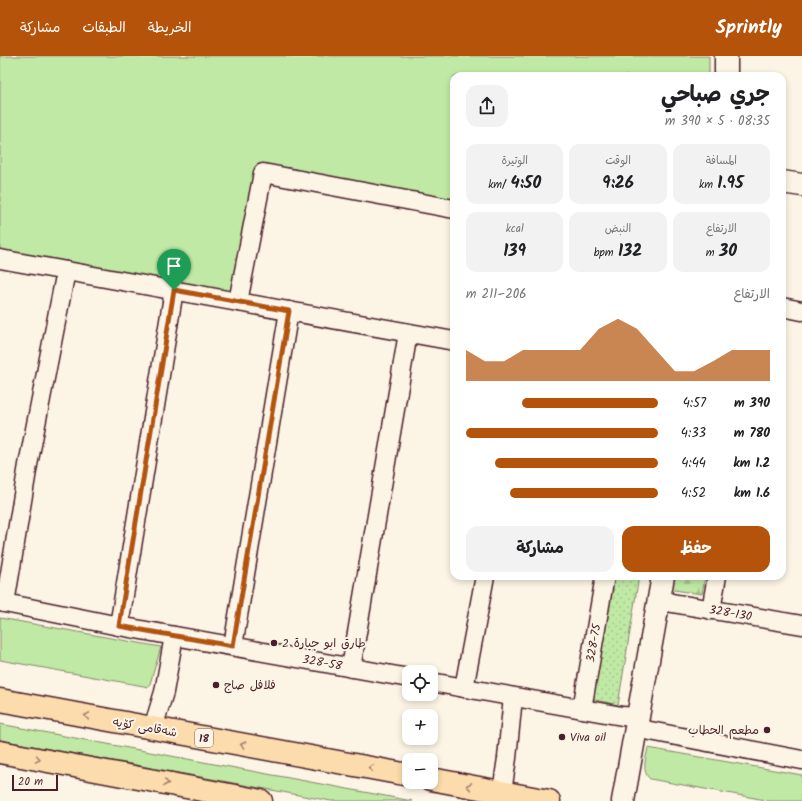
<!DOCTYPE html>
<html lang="ar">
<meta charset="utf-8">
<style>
:root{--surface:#fff;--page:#f2f2f2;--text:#202124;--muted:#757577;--accent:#b45309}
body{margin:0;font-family:Kalam,"Playpen Sans Arabic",sans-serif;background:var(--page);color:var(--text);direction:rtl;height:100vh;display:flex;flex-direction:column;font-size:15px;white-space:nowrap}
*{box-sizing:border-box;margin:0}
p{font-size:13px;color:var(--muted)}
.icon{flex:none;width:22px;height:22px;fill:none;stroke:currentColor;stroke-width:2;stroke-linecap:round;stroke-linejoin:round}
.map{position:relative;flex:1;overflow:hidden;direction:ltr}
.panel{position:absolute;left:450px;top:16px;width:336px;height:508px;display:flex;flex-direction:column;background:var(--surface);border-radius:12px;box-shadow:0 2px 6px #0003;direction:rtl}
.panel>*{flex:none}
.fabs{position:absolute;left:402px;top:609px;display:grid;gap:8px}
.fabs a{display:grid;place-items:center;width:36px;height:36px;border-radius:8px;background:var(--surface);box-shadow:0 2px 6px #0003;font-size:20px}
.scale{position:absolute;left:12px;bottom:10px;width:46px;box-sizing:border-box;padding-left:4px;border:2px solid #4a1f2b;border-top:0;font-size:11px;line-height:14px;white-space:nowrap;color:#4a1f2b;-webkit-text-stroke:3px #fcf5e5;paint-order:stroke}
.pin{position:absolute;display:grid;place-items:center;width:34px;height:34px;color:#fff;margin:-41px -17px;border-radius:50% 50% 50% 0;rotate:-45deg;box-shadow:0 0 4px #0007}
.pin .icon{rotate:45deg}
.round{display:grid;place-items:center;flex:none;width:42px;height:42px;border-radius:12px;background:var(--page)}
.head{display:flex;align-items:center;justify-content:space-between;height:68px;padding:0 16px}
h1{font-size:22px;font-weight:700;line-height:30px}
.metrics{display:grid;grid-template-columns:repeat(3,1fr);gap:6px;height:68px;padding:4px 16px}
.metrics div{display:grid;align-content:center;border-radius:10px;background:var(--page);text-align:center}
.metrics b{font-size:17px;font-weight:700}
.metrics small{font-size:11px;font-weight:400}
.metrics p{font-size:11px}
.chart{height:112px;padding:8px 16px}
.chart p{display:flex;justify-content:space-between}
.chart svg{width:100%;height:72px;margin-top:4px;fill:var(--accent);opacity:.7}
.primary-button{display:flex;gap:8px;margin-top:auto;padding:8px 16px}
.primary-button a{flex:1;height:46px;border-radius:12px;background:var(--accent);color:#fff;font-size:16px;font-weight:700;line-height:46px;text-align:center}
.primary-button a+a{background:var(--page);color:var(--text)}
ul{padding:0 16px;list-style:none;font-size:13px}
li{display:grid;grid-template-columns:64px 48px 1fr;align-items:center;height:30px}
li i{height:10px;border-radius:5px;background:var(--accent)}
header{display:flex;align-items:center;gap:24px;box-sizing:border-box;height:56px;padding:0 20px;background:var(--accent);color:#fff}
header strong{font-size:19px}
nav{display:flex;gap:22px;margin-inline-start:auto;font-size:14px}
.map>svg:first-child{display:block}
.forest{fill:url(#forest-firs);stroke:#858468}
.park{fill:#c0e9a5;stroke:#858468}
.garden{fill:url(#garden-dots);stroke:#858468}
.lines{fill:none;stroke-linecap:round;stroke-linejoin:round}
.street-casing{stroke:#4a1f2b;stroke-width:21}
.secondary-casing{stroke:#4a1f2b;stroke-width:25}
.highway-casing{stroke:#4a1f2b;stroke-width:25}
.street{stroke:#fcf5e5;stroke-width:18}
.secondary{stroke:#fcf5e5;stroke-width:22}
.highway{stroke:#fcdcac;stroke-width:22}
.oneway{stroke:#a37e6c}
.route-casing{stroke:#fff;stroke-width:8}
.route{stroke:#b45309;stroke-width:5}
.poi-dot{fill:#4a1f2b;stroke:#fcf5e5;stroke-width:1.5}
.labels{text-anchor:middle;stroke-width:4;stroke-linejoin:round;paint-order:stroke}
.shield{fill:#fcf5e5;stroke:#7f5f63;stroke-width:1}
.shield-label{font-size:11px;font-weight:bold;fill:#4a1f2b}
.street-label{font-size:12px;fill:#4a1f2b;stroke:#fcf5e5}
.poi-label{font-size:12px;fill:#4a1f2b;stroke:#fcf5e5;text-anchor:start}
</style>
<header>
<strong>Sprintly</strong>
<nav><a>الخريطة</a><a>الطبقات</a><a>مشاركة</a></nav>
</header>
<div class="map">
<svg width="802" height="745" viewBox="0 0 802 745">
<defs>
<pattern id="forest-firs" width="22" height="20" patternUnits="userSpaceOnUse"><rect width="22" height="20" fill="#c0e9a5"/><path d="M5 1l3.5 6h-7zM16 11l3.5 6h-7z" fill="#a6c78e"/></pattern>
<pattern id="garden-dots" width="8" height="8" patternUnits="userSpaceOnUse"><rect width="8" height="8" fill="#c0e9a5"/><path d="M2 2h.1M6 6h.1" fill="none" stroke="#a6c78e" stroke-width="1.8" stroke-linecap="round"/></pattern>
</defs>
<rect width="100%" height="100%" fill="#fcf5e5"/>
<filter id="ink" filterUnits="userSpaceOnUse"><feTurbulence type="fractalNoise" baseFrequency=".025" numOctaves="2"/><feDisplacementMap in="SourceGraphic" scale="8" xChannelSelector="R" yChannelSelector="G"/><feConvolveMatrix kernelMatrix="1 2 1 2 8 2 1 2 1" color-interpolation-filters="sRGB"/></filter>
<g filter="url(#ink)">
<path class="forest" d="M670,520H705L702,538L667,533Z"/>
<g class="park">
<path d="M0,0H709V20H454V154L257,119L231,241L0,198Z"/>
<path d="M0,562L161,591L149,631L0,604Z"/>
<path d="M0,668L412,745H331L0,684Z"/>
<path d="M648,692L802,719V745H771L650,723C641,715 646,702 648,692Z"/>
</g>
<path class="garden" d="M612,520H639L618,649L587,642Z"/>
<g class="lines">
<defs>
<g id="street">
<path d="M0,203L454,285"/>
<path d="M238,246L263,117L454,153"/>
<path d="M782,251L802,255"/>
<path id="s1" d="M659,543L672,547L802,569"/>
<path id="s2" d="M0,546L119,570L409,622"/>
<path d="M5,547L28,409L66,215"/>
<path d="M711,554L717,520"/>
<path d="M119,570L174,234"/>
<path d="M233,590L289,255"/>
<path d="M351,612L408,277"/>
<path d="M431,626L622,660L638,661"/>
<path d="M464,632L485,520"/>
<path id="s3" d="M582,653L605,520"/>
<path d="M636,670L645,674L802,704"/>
<path d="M153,672L164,636L174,580"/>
<path d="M502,736L507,702L513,641"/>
</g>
<g id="secondary">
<path d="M726,20V0"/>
<path d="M782,126L802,129"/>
<path d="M623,745L663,520"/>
</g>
<g id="highway">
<path d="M0,644L409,719"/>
<path d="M0,696L261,745"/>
<path d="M431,723L549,745"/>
</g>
</defs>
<use href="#street" class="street-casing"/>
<use href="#secondary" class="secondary-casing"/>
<use href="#highway" class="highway-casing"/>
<use href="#street" class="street"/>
<use href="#secondary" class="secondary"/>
<use href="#highway" class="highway"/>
</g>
<defs><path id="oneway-chevron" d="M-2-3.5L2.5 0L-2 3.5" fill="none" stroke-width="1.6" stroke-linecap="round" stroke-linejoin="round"/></defs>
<g class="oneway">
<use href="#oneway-chevron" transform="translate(87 660) rotate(-170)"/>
<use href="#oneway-chevron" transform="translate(243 689) rotate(-170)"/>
<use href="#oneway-chevron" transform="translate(38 703) rotate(10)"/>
<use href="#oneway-chevron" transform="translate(371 712) rotate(-170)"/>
<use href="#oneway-chevron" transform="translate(166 727) rotate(11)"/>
<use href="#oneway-chevron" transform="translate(469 730) rotate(-170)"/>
</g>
</g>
<g class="lines" filter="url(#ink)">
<defs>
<path id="route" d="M174,234L289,255L233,590L119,570Z"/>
</defs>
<use href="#route" class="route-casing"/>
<use href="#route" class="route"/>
</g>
<g class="poi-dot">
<circle cx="274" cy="587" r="4"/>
<circle cx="216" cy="629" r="4"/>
<circle cx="767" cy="674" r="4"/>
<circle cx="562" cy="681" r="4"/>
</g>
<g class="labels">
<rect class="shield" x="195" y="673" width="18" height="18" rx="3"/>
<g class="shield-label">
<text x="204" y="686">18</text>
</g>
<g class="street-label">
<text dy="4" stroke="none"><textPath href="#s1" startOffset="73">328-130</textPath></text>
<text dy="4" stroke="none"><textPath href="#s3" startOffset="67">328-75</textPath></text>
<text dy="4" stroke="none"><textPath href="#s2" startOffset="328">328-58</textPath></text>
<text transform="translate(145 671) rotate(10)" y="4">شەقامی کۆیە</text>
</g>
<g class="poi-label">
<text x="282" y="591">طارق ابو جبارة 2</text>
<text x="224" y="633">فلافل صاج</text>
<text x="759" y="678" text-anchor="end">مطعم الحطاب</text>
<text x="570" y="685">Viva oil</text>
</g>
</g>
</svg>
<div class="fabs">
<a><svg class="icon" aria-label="locate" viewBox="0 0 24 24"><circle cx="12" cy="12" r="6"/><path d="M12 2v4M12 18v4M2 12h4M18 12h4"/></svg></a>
<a>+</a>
<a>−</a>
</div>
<div class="scale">20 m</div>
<div class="pin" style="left:174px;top:234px;background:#1e9e55"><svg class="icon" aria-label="arrive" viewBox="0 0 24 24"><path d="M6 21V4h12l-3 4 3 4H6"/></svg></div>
<section class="panel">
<div class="head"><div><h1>جري صباحي</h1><p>08:35 · 5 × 390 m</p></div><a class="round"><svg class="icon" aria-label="share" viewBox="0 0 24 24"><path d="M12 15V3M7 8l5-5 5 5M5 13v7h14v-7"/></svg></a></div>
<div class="metrics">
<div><p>المسافة</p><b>1.95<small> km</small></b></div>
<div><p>الوقت</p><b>9:26</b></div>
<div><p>الوتيرة</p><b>4:50<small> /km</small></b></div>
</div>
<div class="metrics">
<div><p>الارتفاع</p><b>30<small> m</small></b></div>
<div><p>النبض</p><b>132<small> bpm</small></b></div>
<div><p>kcal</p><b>139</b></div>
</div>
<div class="chart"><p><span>الارتفاع</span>206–211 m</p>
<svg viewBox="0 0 160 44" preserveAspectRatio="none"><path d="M0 44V25L10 32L20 32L30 25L40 25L50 25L60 25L70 12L80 6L90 12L100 25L110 38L120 38L130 32L140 25L150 25L160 25V44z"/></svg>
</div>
<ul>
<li><b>390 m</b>4:57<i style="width:71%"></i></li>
<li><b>780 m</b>4:33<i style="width:100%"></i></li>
<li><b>1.2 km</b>4:44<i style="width:85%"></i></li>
<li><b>1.6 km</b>4:52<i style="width:77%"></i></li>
</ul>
<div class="primary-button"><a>حفظ</a><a>مشاركة</a></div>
</section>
</div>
